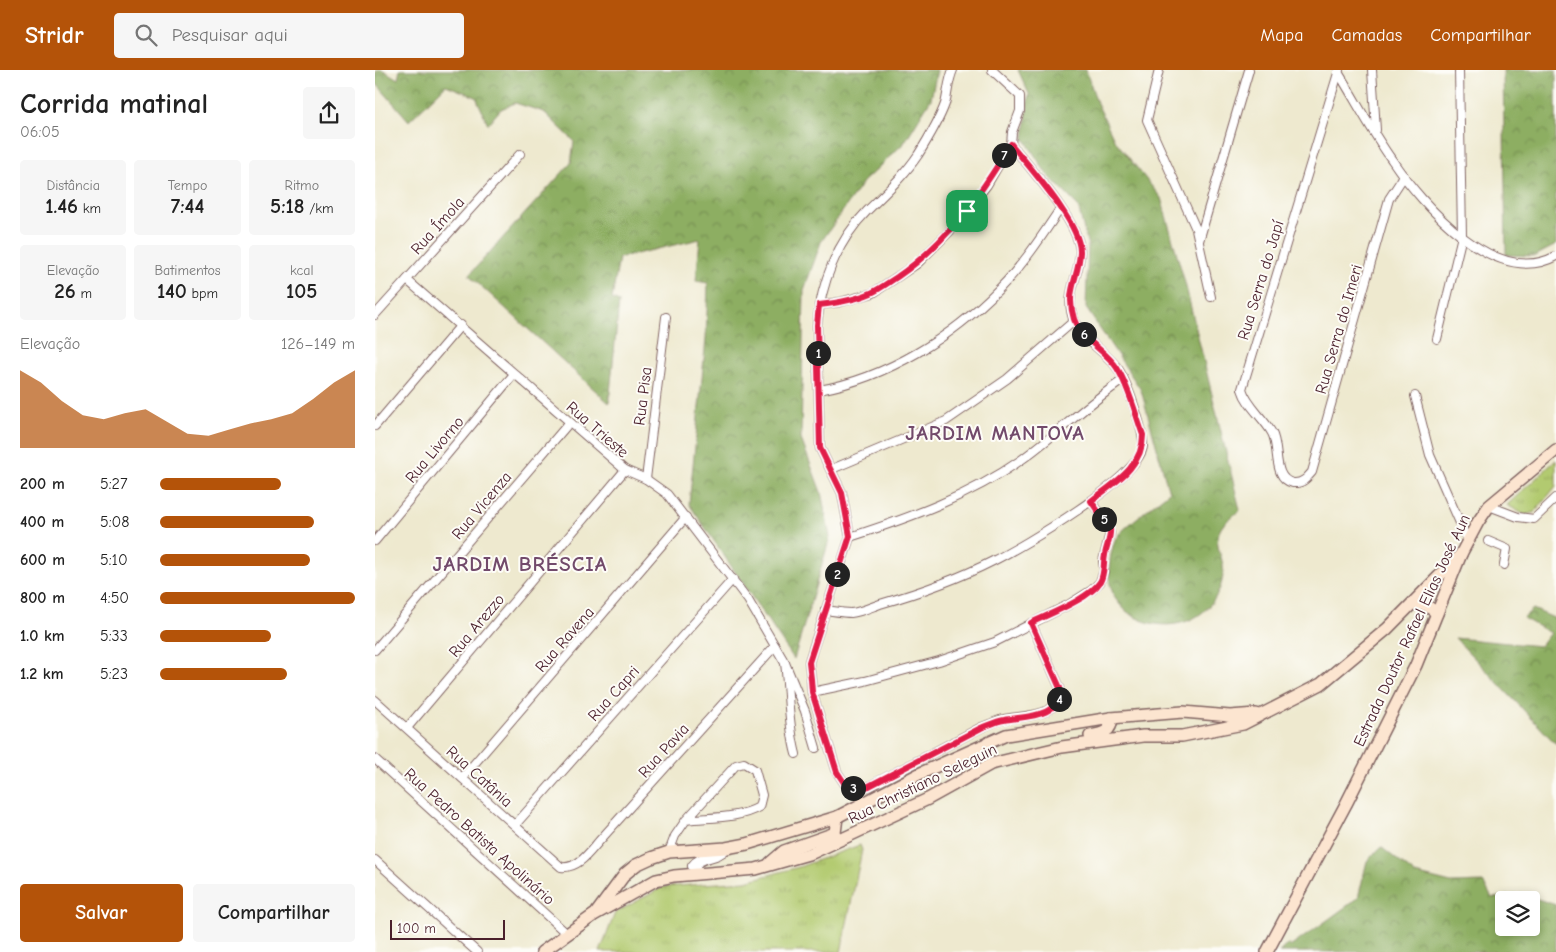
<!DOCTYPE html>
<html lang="pt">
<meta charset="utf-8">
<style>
:root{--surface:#fff;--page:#f6f6f6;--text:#222;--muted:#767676;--accent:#b45309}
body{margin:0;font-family:"Comic Neue",sans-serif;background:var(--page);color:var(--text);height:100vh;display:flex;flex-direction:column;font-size:19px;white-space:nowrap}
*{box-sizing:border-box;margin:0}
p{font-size:16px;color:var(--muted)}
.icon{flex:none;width:28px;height:28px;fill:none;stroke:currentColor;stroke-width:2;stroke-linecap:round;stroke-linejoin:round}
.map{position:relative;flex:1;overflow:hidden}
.details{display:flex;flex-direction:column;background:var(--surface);width:375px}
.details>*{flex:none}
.fabs{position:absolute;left:1120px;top:821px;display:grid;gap:10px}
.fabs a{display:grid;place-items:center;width:45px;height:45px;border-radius:5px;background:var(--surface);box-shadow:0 2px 8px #0003;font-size:25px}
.scale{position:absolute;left:15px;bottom:12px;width:115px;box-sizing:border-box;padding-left:5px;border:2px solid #4a1f2b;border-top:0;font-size:14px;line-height:18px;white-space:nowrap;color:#4a1f2b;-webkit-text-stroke:4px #fdfcf7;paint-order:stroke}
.pin{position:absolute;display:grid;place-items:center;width:42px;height:42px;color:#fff;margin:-21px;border-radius:10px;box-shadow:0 2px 8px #0006}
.km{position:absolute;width:25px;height:25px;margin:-12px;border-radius:50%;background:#222;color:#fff;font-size:14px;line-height:25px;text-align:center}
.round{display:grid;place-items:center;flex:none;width:52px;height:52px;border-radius:5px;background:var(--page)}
.headline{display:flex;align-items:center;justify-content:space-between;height:85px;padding:0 20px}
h1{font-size:28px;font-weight:600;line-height:38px}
.stats{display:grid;grid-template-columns:repeat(3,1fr);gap:8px;height:85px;padding:5px 20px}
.stats div{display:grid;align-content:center;border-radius:5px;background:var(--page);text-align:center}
.stats b{font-size:21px;font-weight:600}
.stats small{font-size:14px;font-weight:400}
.stats p{font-size:14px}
.chart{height:140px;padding:10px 20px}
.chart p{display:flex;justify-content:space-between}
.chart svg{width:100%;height:90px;margin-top:5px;fill:var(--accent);opacity:.7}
.primary-button{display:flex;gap:10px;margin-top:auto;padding:10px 20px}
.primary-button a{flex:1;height:58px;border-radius:5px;background:var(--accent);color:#fff;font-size:20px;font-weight:600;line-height:58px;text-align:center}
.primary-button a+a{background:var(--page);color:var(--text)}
ul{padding:0 20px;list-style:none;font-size:16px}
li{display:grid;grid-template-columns:80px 60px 1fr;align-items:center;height:38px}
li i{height:12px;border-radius:6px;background:var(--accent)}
header{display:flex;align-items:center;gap:30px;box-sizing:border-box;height:70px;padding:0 25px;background:var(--accent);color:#fff}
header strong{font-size:24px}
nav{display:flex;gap:28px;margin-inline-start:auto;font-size:18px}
.search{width:350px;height:45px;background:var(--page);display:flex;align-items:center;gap:12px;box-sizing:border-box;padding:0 18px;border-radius:5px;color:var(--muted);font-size:19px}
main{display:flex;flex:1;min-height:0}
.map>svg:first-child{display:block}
.grass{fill:url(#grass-tufts);stroke:#7e744d}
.forest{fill:url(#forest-crowns);stroke:#6c6646;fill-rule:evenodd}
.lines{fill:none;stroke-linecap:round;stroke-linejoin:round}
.minor-casing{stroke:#836664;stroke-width:10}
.tertiary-casing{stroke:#836664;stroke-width:12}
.secondary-casing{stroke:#836664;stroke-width:14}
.minor{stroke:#fff;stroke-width:8}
.tertiary{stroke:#fff;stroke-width:10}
.secondary{stroke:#fce5d0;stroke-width:11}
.route-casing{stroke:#fff;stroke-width:10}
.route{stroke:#e11d48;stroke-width:6}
.labels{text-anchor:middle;stroke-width:4;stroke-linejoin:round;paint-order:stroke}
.street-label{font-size:16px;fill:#4a1f2b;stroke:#fdfcf7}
.district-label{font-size:21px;font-weight:bold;letter-spacing:1px;fill:#724a6b;stroke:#fdfcf7}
</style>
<header>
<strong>Stridr</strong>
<div class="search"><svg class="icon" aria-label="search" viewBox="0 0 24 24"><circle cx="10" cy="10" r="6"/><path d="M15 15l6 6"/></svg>Pesquisar aqui</div>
<nav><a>Mapa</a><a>Camadas</a><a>Compartilhar</a></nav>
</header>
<main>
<section class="details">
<div class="headline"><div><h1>Corrida matinal</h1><p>06:05</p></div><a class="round"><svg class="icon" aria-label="share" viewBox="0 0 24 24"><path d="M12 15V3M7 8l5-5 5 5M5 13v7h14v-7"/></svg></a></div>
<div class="stats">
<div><p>Distância</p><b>1.46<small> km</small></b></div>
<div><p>Tempo</p><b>7:44</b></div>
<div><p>Ritmo</p><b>5:18<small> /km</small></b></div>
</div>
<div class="stats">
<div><p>Elevação</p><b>26<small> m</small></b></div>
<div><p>Batimentos</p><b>140<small> bpm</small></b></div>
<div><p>kcal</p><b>105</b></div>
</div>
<div class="chart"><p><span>Elevação</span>126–149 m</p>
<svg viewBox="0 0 160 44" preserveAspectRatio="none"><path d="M0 44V6L10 12L20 21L30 28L40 30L50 27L60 25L70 31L80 37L90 38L100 35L110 32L120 30L130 27L140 20L150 12L160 6V44z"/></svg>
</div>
<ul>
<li><b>200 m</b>5:27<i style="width:62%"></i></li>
<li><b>400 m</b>5:08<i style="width:79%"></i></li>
<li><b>600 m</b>5:10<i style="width:77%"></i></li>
<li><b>800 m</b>4:50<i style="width:100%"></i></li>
<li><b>1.0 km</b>5:33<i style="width:57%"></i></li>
<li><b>1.2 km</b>5:23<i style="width:65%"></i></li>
</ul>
<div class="primary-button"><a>Salvar</a><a>Compartilhar</a></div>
</section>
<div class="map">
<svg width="1181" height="882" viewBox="0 0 1181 882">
<defs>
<pattern id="grass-tufts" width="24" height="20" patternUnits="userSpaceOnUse" patternTransform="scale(1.25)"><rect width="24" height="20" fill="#b2ca6f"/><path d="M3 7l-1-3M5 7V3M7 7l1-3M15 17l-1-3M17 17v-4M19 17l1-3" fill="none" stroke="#9bad60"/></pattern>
<pattern id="forest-crowns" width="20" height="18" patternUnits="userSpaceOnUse" patternTransform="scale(1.25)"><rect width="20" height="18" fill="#8dae62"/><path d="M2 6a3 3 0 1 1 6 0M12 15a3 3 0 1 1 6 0" fill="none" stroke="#758d51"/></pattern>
</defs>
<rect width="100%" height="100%" fill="#fdfcf7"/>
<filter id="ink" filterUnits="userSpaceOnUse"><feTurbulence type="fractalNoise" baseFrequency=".02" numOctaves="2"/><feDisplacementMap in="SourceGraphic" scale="10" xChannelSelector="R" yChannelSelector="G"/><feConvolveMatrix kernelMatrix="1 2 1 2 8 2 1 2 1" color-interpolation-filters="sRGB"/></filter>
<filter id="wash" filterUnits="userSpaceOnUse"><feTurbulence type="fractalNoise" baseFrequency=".0096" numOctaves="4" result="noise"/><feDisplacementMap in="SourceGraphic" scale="20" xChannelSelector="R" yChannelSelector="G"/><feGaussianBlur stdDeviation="1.12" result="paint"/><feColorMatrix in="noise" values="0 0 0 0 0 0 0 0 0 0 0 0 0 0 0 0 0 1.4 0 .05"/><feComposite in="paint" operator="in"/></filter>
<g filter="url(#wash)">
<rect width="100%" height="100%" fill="#eee9cf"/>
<g class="grass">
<path d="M1181,390V416L1160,442L1150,445L1132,435Z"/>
<path d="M485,775L487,780L466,882H225L240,843L288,817L371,811L424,797Z"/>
</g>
<g class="forest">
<path d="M3,0H8L23,9L25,0H562L556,29L529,73L488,112L446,172L429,220L426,369L446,422L455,467L419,589L314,434L331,269L333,213L321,211L325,169L244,188L237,229L244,232L234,333L94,205L196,93L199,71L169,42L140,33L126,39L113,54L101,27L71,15L34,51L0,12V4Z"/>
<path d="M643,0H711L722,33L739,69L786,128L810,213L865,440C857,447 845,454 843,466C841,476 846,485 848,495C850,514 840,534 824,545C795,565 747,554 736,518C732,504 735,484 740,470C743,461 784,431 794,422L766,320L711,238L713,176L703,136L671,103L649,68L654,24Z"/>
<path d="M1128,0H1181V175L1160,186L1131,185Z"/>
<path d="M1158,539L1181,549V674L1080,568L1165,576L1175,563L1148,548Z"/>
<path d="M1006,777L1040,804L1076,813L1108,812L1117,828L1147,824L1181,835V882H1080L1073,877L1072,882H904L913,874L915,877L983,828L992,791ZM1129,830H1156V858H1129Z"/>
</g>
</g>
<g filter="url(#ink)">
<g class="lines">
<defs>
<g id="minor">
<path d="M578,0C573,11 573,23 570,34C564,51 553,69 543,85C529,106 510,123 492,141C462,171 446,214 442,255L445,378L467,423L475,467L438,579L434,592L436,609L437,622L462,702L470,714L483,719L495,716L607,657C613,655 619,652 625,650C648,644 685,650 685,618L656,553"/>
<path d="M784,0L772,50L821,159L836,227"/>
<path d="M964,0L867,319C872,336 888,347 897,363C905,377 897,409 918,413C927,414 932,408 937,402L1014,129L1029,106"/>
<path d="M997,0L1001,60"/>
<path d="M963,2C981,31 997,62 1017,90C1047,135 1121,219 1181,186"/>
<path d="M824,171L874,0"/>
<path d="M32,210L250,400L271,409L292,424L373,530L410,593"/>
<path d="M444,235L465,232L498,223L543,193L574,162L612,115L636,74L637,62L645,41V26L617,0"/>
<path d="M0,245L145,84"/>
<path d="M1062,269L1087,166L1084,0"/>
<path d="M444,320C512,308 577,267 625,218C648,195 667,166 685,139"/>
<path d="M1040,326L1055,385L1093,471"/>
<path d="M0,356L86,255"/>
<path d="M457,399L571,351L632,309L699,251"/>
<path d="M271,409L291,247"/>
<path d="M1114,436L1143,447L1159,449L1181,428"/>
<path d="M475,467C534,448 595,426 646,390C681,365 712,334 748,310"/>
<path d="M0,471L139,304"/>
<path d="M1113,471L1132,479L1129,495"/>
<path d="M450,540C458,541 468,543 476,543C486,542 496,537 505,534C543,523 583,509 618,491C648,476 765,408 768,376C769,360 751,307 740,295C728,280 707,269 699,251C688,223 706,205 705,180C703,151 655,98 636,74"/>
<path d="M0,580L194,353"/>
<path d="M437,622L490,611L564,591L620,572L693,535L717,520L725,512L729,501L728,491L735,463L732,453L716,431"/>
<path d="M0,630L186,797C204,799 215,781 226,769L400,576"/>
<path d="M32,658L250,400"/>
<path d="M421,684C413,655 414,624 410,593L430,641L441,678"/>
<path d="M0,689L191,863"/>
<path d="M87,708L311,447"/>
<path d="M140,755L358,509"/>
<path d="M294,782L300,766L311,750L361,695L369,693L380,700L387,725L384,737C363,749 334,747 311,750"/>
<path d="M0,790L102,882"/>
</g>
<path id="tertiary" d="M324,803L318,796C326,785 342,789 351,778"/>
<g id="secondary">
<path d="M1038,534L1051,535L1062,543"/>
<path d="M715,666C726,664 738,662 736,648"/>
<path d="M395,793L409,781L460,763L462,747"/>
<path d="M222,842L250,804L261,795L276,788L294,782L351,778L372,774L462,747L544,704L631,665L736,648L808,642L855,646L881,644"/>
<path d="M167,882L219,845L281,810L299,806L381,799L437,783L553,729L616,694L687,677L768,666H807L868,654L946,614L1012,559L1086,484"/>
<path d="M892,882L971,734L1041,595L1086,484L1103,452L1114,436L1181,380"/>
</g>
</defs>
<use href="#minor" class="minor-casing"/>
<use href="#tertiary" class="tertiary-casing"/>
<use href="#secondary" class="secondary-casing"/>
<use href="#minor" class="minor"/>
<use href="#tertiary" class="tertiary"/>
<use href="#secondary" class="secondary"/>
</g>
</g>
<g class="lines" filter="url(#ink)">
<defs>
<path id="route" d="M636,74C654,97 706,154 705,182C704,208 690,220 699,249C706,270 731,280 742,298C754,317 760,343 768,365C768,397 739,413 716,431L735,459C736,468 731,477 730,485C728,494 730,503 725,512C714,529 674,544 656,553L685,618C685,648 652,646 629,650C622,651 614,655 606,658L494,716L483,719L470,714L462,702L437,622L436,609L434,592L475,466L467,423L445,378L442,255L444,235C462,233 480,230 496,223C505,219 514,212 522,207C572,173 605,125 636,74Z"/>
</defs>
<use href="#route" class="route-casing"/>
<use href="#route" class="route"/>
</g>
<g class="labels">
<g class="street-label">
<text transform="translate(62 155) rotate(-48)" y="6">Rua Ímola</text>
<text transform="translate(885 210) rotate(-73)" y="6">Rua Serra do Japí</text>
<text transform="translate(963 259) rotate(-74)" y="6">Rua Serra do Imeri</text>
<text transform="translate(267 326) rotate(-83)" y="6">Rua Pisa</text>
<text transform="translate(223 359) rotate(41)" y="6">Rua Trieste</text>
<text transform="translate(59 379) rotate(-50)" y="6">Rua Livorno</text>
<text transform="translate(106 435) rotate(-50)" y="6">Rua Vicenza</text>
<text transform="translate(101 555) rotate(-50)" y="6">Rua Arezzo</text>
<text transform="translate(1036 560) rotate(-65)" y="6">Estrada Doutor Rafael Elias José Aun</text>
<text transform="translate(189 569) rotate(-49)" y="6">Rua Ravena</text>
<text transform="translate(238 623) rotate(-48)" y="6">Rua Capri</text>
<text transform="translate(288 680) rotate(-48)" y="6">Rua Pavia</text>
<text transform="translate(105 706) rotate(42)" y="6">Rua Catânia</text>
<text transform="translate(547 713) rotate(-26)" y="6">Rua Christiano Seleguin</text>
<text transform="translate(105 766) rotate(42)" y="6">Rua Pedro Batista Apolinário</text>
</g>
<g class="district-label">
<text x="620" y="370">JARDIM MANTOVA</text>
<text x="145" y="501">JARDIM BRÉSCIA</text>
</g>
</g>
</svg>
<div class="fabs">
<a><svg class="icon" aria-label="layers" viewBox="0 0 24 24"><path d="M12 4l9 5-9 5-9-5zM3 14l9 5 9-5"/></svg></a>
</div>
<div class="scale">100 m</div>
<div class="pin" style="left:592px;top:141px;background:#1e9e55"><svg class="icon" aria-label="arrive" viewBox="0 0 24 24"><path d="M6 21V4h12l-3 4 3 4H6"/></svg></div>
<b class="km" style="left:443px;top:283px">1</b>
<b class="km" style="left:462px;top:504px">2</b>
<b class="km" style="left:478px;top:718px">3</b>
<b class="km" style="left:684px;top:629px">4</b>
<b class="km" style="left:729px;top:449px">5</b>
<b class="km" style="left:709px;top:264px">6</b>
<b class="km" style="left:629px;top:85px">7</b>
</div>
</main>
